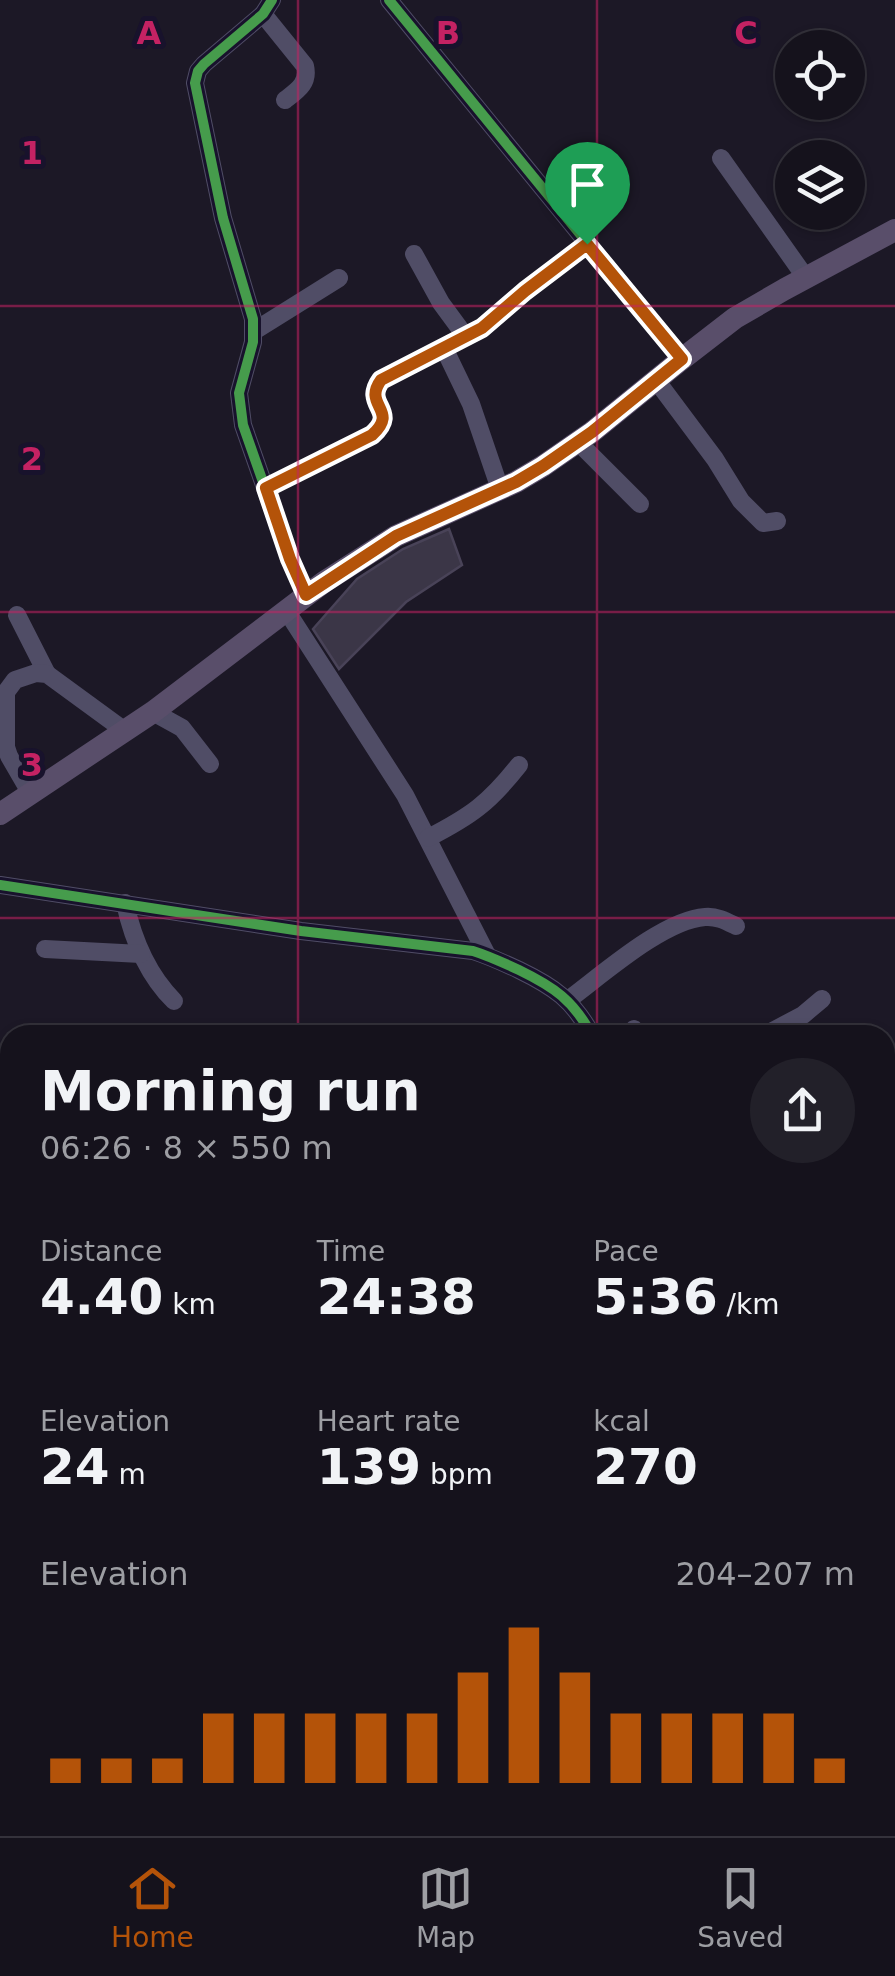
<!DOCTYPE html>
<meta charset="utf-8">
<style>
:root{--surface:#15121c;--page:#222029;--text:#f1f3f6;--muted:#9d9ea3;--line:#34323b;--accent:#b45309}
body{margin:0;font-family:"DejaVu Sans",sans-serif;background:var(--page);color:var(--text);height:100vh;display:flex;flex-direction:column;font-size:38px;white-space:nowrap}
*{box-sizing:border-box;margin:0}
p{font-size:32px;color:var(--muted)}
.icon{flex:none;width:55px;height:55px;fill:none;stroke:currentColor;stroke-width:2;stroke-linecap:round;stroke-linejoin:round}
.map{position:relative;flex:1;overflow:hidden}
.details{position:absolute;left:0px;top:1025px;width:895px;height:812px;display:flex;flex-direction:column;background:var(--surface);border-radius:30px 30px 0 0;box-shadow:0 2px 8px #0004,0 0 0 2px var(--line)}
.details>*{flex:none}
.tools{position:absolute;left:775px;top:30px;display:grid;gap:20px}
.tools a{display:grid;place-items:center;width:90px;height:90px;border-radius:50%;background:var(--surface);box-shadow:0 2px 8px #0004,0 0 0 2px var(--line);font-size:50px}
.pin{position:absolute;display:grid;place-items:center;width:85px;height:85px;color:#fff;margin:-102px -42px;border-radius:50% 50% 50% 0;rotate:-45deg;box-shadow:0 0 10px #0007}
.pin .icon{rotate:45deg}
.round{display:grid;place-items:center;flex:none;width:105px;height:105px;border-radius:52px;background:var(--page)}
.summary{display:flex;align-items:center;justify-content:space-between;height:170px;padding:0 40px}
h1{font-size:55px;font-weight:600;line-height:75px}
.stats{display:grid;grid-template-columns:repeat(3,1fr);gap:15px;height:170px;padding:10px 40px}
.stats div{display:grid;align-content:center}
.stats b{font-size:50px;font-weight:600}
.stats small{font-size:28px;font-weight:400}
.stats p{font-size:28px}
.chart{height:280px;padding:20px 40px}
.chart p{display:flex;justify-content:space-between}
.chart svg{width:100%;height:180px;margin-top:10px;stroke:var(--accent);stroke-width:6}
.menu{display:flex;justify-content:space-around;align-items:center;height:140px;border-top:2px solid var(--line);background:var(--surface);font-size:28px;color:var(--muted)}
.menu a{display:grid;justify-items:center;gap:5px}
.menu .active{color:var(--accent)}
.map>svg:first-child{display:block}
.building{fill:#3b3647;stroke:#494358;stroke-width:2.5}
.lines{fill:none;stroke-linecap:round;stroke-linejoin:round}
.minor{stroke:#504d66;stroke-width:18}
.major{stroke:#594e6a;stroke-width:22}
.cycleway-casing{stroke:#18122c;stroke-width:16}
.cycleway{stroke:#469c4c;stroke-width:10}
.route-casing{stroke:#fff;stroke-width:20}
.route{stroke:#b45309;stroke-width:12}
.grid{fill:none;stroke:#c42263;stroke-width:2.5;stroke-opacity:0.55}
.grid-label{font-size:32px;text-anchor:middle;font-weight:bold;fill:#c42263;stroke:#18122c;stroke-width:10;stroke-linejoin:round;paint-order:stroke}
</style>
<div class="map">
<svg width="895" height="1836" viewBox="0 0 895 1836">
<rect width="100%" height="100%" fill="#1c1826"/>
<path class="building" d="M449,529L462,565L406,602L339,669L313,629L357,579L403,549Z"/>
<g class="lines">
<g class="minor">
<path d="M272,0L263,14L204,64L198,71L195,83L223,218L253,319V342L239,393L243,425L290,559L306,595"/>
<path d="M389,0L682,359"/>
<path d="M263,14L305,66C309,83 298,90 285,100"/>
<path d="M721,158L806,278"/>
<path d="M414,254L441,303L466,337"/>
<path d="M254,331L339,278"/>
<path d="M444,348L471,404L500,489"/>
<path d="M656,380L715,459L741,501L763,523L777,521"/>
<path d="M578,442L640,504"/>
<path d="M266,488L372,435C392,418 380,413 374,393L381,380L482,328L525,291L587,244"/>
<path d="M286,610L405,795L487,955"/>
<path d="M17,615L47,674"/>
<path d="M153,712L182,728L210,764"/>
<path d="M31,794L9,756L6,747V692L15,680L36,673L47,674L125,731"/>
<path d="M428,838C471,816 489,803 519,765"/>
<path d="M0,885L301,931L473,951C489,956 504,963 519,970C554,987 573,1000 592,1035"/>
<path d="M125,903C133,940 147,974 174,1001"/>
<path d="M45,949L141,954"/>
<path d="M568,1000C602,975 663,920 705,917C717,916 726,921 736,926"/>
<path d="M634,1029L638,1035"/>
<path d="M765,1035L803,1015L822,999"/>
<path d="M0,1165L10,1158"/>
<path d="M885,1288L895,1280"/>
<path d="M0,1369L10,1383"/>
<path d="M0,1416L10,1413"/>
<path d="M0,1492L10,1507"/>
<path d="M245,1828L249,1836"/>
<path d="M71,1836L83,1828"/>
<path d="M435,1836L449,1828"/>
</g>
<path class="major" d="M0,814L153,712L324,582L396,536L516,482L543,466L592,432L682,359L735,318L785,289L895,230"/>
<defs>
<g id="cycleway">
<path d="M272,0L263,14L204,64L198,71L195,83L223,218L253,319V342L239,393L243,425L290,559L306,595"/>
<path d="M389,0L682,359"/>
<path d="M0,885L301,931L473,951C489,956 504,963 519,970C554,987 573,1000 592,1035"/>
</g>
</defs>
<use href="#cycleway" class="cycleway-casing"/>
<use href="#cycleway" class="cycleway"/>
</g>
<g class="lines">
<defs>
<path id="route" d="M587,244L682,359L592,432L543,466L516,482L396,536L306,595L290,559L266,488L372,435C400,410 362,406 381,380L482,328L525,291Z"/>
</defs>
<use href="#route" class="route-casing"/>
<use href="#route" class="route"/>
</g>
<path class="grid" d="M298,0V1035M597,0V1035M0,306H895M0,612H895M0,918H895M0,1224H10M885,1224H895M0,1530H10M885,1530H895M298,1828V1836M597,1828V1836"/>
<g class="grid-label">
<text x="149" y="44">A</text>
<text x="448" y="44">B</text>
<text x="746" y="44">C</text>
<text x="32" y="164">1</text>
<text x="32" y="470">2</text>
<text x="32" y="776">3</text>
</g>
</svg>
<div class="tools">
<a><svg class="icon" aria-label="locate" viewBox="0 0 24 24"><circle cx="12" cy="12" r="6"/><path d="M12 2v4M12 18v4M2 12h4M18 12h4"/></svg></a>
<a><svg class="icon" aria-label="layers" viewBox="0 0 24 24"><path d="M12 4l9 5-9 5-9-5zM3 14l9 5 9-5"/></svg></a>
</div>
<div class="pin" style="left:587px;top:244px;background:#1e9e55"><svg class="icon" aria-label="arrive" viewBox="0 0 24 24"><path d="M6 21V4h12l-3 4 3 4H6"/></svg></div>
<section class="details">
<div class="summary"><div><h1>Morning run</h1><p>06:26 · 8 × 550 m</p></div><a class="round"><svg class="icon" aria-label="share" viewBox="0 0 24 24"><path d="M12 15V3M7 8l5-5 5 5M5 13v7h14v-7"/></svg></a></div>
<div class="stats">
<div><p>Distance</p><b>4.40<small> km</small></b></div>
<div><p>Time</p><b>24:38</b></div>
<div><p>Pace</p><b>5:36<small> /km</small></b></div>
</div>
<div class="stats">
<div><p>Elevation</p><b>24<small> m</small></b></div>
<div><p>Heart rate</p><b>139<small> bpm</small></b></div>
<div><p>kcal</p><b>270</b></div>
</div>
<div class="chart"><p><span>Elevation</span>204–207 m</p>
<svg viewBox="0 0 160 44" preserveAspectRatio="none"><path d="M5 44V38M15 44V38M25 44V38M35 44V27M45 44V27M55 44V27M65 44V27M75 44V27M85 44V17M95 44V6M105 44V17M115 44V27M125 44V27M135 44V27M145 44V27M155 44V38"/></svg>
</div>
</section>
</div>
<nav class="menu">
<a class="active"><svg class="icon" aria-label="home" viewBox="0 0 24 24"><path d="M3 11l9-7 9 7M6 9v11h12V9"/></svg>Home</a>
<a><svg class="icon" aria-label="map" viewBox="0 0 24 24"><path d="M3 6l6-2 6 2 6-2v14l-6 2-6-2-6 2zM9 4v14M15 6v14"/></svg>Map</a>
<a><svg class="icon" aria-label="saved" viewBox="0 0 24 24"><path d="M7 4h10v16l-5-4-5 4z"/></svg>Saved</a>
</nav>
